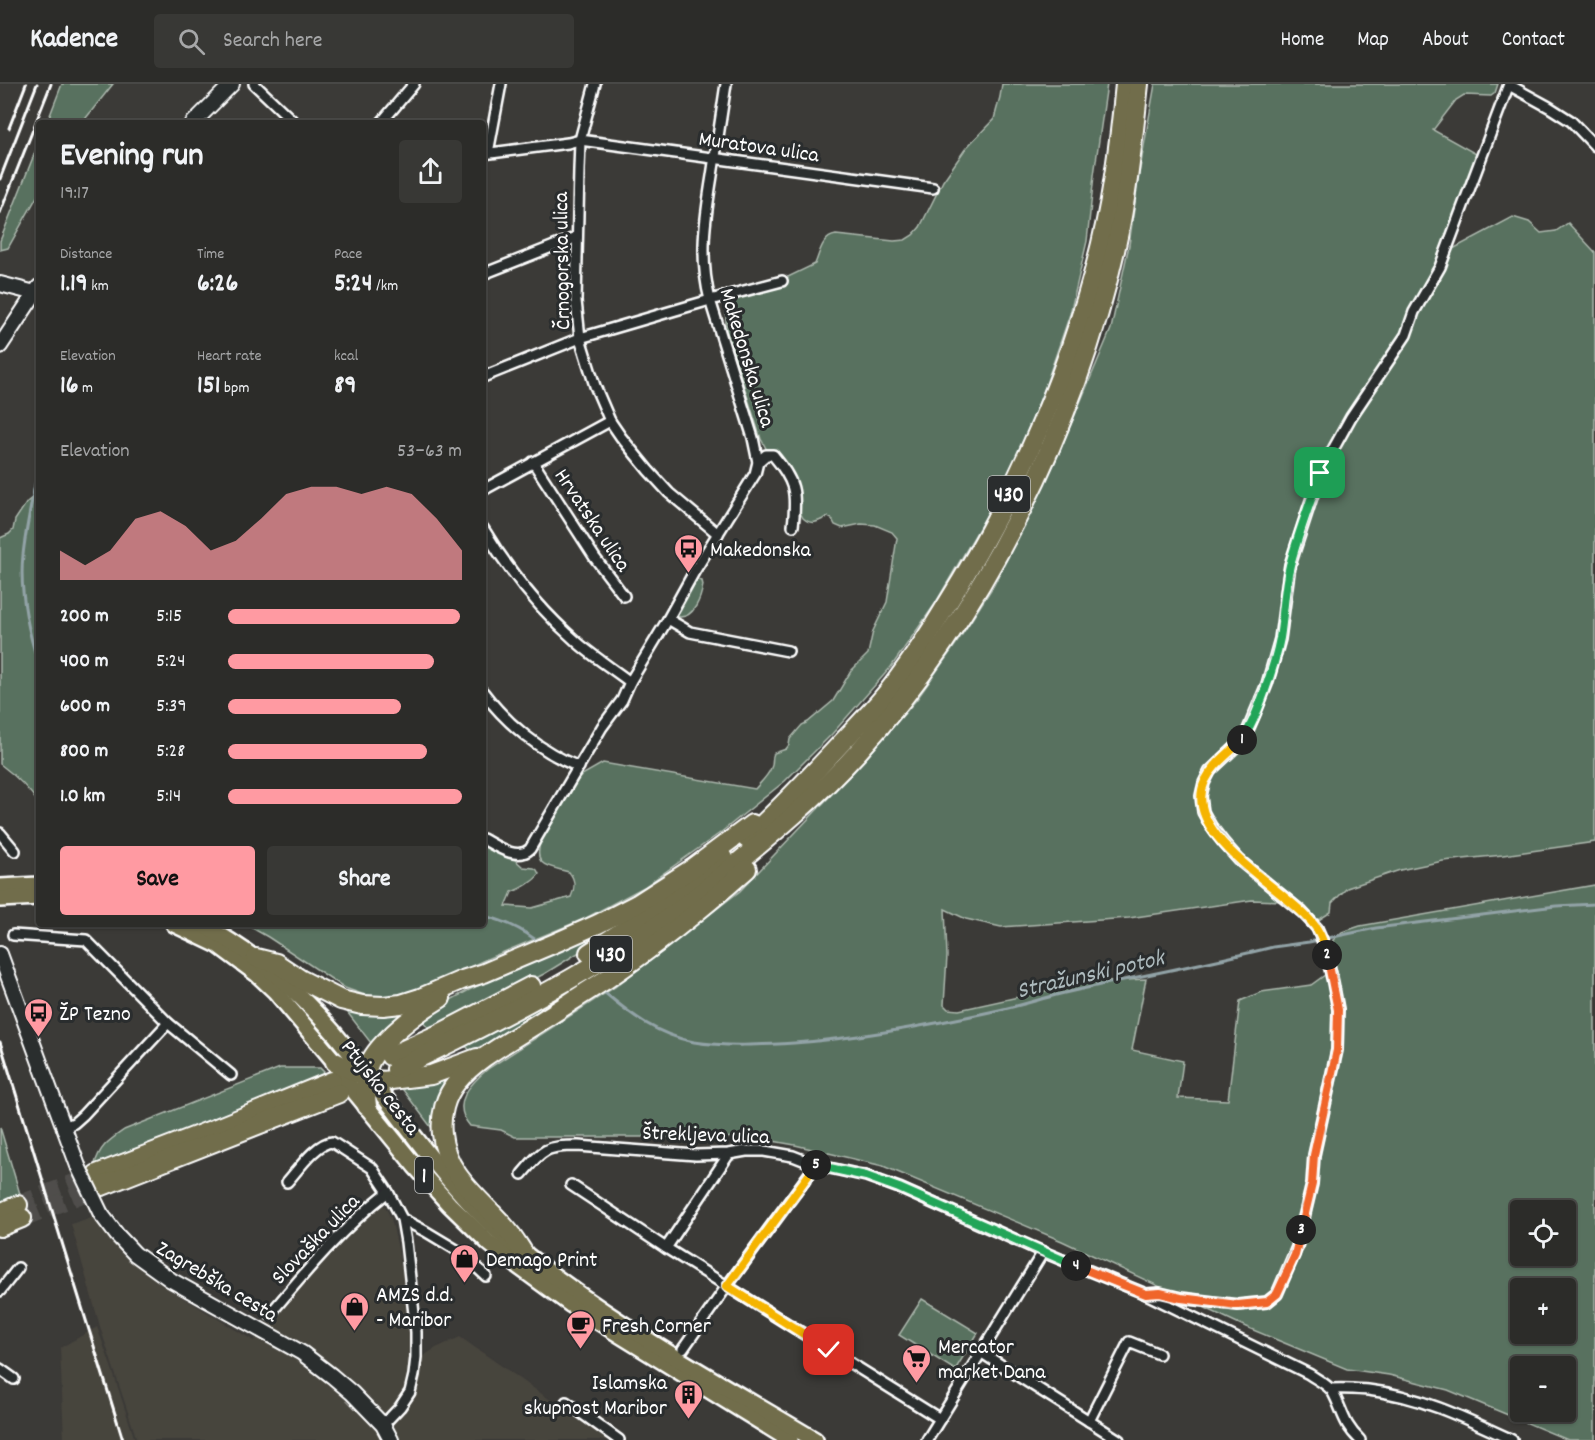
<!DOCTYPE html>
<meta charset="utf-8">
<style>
:root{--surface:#2c2c29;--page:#383835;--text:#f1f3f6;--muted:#a6a7a8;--line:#484846;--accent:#ff9aa2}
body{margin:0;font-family:Dekko,sans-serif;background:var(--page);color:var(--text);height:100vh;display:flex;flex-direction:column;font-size:22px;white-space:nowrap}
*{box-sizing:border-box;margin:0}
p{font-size:20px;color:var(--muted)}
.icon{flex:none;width:33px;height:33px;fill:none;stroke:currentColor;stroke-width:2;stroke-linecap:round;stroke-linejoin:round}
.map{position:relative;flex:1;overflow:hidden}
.drawer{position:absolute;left:36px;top:36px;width:450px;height:807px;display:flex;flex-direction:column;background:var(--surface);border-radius:6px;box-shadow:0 2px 4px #0004,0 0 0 2px var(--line)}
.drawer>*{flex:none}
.buttons{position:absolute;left:1510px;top:1116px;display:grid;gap:12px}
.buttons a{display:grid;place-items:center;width:66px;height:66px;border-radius:6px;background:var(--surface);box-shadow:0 2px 4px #0004,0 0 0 2px var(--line);font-size:30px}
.pin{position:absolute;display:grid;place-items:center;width:51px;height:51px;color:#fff;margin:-26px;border-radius:12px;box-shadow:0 3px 9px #0006}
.km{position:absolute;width:30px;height:30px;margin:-15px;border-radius:50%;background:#222;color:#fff;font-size:16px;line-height:30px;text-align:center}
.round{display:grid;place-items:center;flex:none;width:63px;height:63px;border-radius:6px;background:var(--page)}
.head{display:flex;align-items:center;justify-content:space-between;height:102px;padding:0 24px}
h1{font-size:33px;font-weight:700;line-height:45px}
.figures{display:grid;grid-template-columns:repeat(3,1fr);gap:9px;height:102px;padding:6px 24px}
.figures div{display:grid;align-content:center}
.figures b{font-size:26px;font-weight:700}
.figures small{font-size:16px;font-weight:400}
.figures p{font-size:16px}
.chart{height:168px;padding:12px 24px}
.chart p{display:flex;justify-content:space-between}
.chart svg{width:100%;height:108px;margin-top:6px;fill:var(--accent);opacity:.7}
.action{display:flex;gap:12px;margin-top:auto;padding:12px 24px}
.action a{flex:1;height:69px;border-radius:6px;background:var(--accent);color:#111;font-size:24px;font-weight:700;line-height:69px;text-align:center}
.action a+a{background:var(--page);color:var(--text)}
ul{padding:0 24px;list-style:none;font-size:20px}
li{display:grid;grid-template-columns:96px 72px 1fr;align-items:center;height:45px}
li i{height:15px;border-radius:8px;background:var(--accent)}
header{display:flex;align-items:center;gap:36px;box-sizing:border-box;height:84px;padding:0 30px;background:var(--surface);border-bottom:2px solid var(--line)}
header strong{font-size:28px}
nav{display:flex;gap:33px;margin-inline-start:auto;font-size:21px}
.search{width:420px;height:54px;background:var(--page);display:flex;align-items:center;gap:15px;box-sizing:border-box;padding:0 21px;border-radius:6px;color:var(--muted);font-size:22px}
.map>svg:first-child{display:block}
.built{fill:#47443d}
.green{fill:#59715e;stroke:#acb8ae;stroke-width:1.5;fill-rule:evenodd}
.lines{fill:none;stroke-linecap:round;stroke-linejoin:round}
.stream{stroke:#92a3a7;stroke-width:3}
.highway-tunnel{stroke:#4f4e4b;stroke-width:18;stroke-dasharray:18 9;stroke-linecap:butt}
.street-casing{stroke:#fff;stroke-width:14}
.secondary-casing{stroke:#fff;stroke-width:18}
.primary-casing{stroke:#fff;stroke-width:20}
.highway-casing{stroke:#fff;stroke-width:22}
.street{stroke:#2a2d2e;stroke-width:9}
.secondary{stroke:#2a2d2e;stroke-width:14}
.primary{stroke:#716d4b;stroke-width:15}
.highway{stroke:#716d4b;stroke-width:18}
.rail{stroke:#fff;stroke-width:3}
.secondary-bridge-casing{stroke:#fff;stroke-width:18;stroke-linecap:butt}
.secondary-bridge{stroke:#2a2d2e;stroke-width:14}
.split-1-casing{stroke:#fff;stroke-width:12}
.split-2-casing{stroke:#fff;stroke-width:12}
.split-3-casing{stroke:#fff;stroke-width:12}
.split-4-casing{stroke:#fff;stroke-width:12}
.split-5-casing{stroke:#fff;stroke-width:12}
.split-6-casing{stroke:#fff;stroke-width:12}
.split-1{stroke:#22a559;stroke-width:8}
.split-2{stroke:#f5b400;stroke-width:8}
.split-3{stroke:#f0652b;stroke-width:8}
.split-4{stroke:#f0652b;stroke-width:8}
.split-5{stroke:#22a559;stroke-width:8}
.split-6{stroke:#f5b400;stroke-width:8}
.labels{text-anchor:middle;stroke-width:6;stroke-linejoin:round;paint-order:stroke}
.shield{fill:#2a2d2e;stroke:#bfc0c0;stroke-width:1.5}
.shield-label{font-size:21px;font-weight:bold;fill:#fff}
.street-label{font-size:22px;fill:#fff;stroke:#2a2d2e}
.poi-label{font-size:22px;fill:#fff;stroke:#2a2d2e;text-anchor:start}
.water-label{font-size:24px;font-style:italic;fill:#adbabd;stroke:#2a2d2e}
</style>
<header>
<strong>Kadence</strong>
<div class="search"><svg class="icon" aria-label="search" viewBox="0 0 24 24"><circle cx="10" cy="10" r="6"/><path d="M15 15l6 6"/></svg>Search here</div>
<nav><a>Home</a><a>Map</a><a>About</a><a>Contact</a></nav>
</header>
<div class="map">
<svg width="1595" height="1356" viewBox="0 0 1595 1356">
<rect width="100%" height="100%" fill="#3b3a37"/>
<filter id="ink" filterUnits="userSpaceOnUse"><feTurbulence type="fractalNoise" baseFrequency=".0167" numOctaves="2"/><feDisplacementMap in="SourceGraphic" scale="12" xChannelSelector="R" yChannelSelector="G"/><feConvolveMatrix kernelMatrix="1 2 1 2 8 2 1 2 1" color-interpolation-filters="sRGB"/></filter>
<g filter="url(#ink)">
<g class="built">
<path d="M382,1121L385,1122L391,1134L397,1160L409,1223L412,1279L436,1264L460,1253L608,1356H137L101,1246L71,1140L92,1133L123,1171L159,1199L254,1257L274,1230L365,1134Z"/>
<path d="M97,1243L112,1285L135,1356H64L60,1264Z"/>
</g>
<g class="green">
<path d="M62,0H113L82,39H47Z"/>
<path d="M1002,0H1107L1094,91L1087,157L1070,230L1045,303L1020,367L992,422L935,520L891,583L832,650L785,697L720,749L644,803L586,834L489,874L428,902L401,910L383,913L362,910L345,904L268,853L245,840H483V762L514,775L523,783L534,784L537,786L539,790C535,797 520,805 512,808L506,822L532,824L571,813C575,804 576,796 569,788C549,782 532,784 541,756L577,697L582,691L603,679L755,705C760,699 768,692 771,684C774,679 771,675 774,669L786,665L789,661L790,655L802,641L808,638L833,617L851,587L868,570L873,547L887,518L897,454L892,448L875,441L861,440L842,444L835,441L832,435L828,433C819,436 813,443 803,434L761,355L726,246V227L731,217L739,211L759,207L815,180C820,168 822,153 836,151L894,157L905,156L913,151L920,143L943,97L966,64L994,35L1000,13Z"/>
<path d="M1155,0H1498L1495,9L1491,12L1464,11L1456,16L1433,46L1478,71L1451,166L1513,133L1529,138L1541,149L1556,147L1568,139L1595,168V758L1503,771L1443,777L1400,786L1347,804L1332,819L1331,828L1317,837L1296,818L1282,817L1252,816L1129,834L1001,843L966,835L945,825L947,872L944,921L948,925L959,926L1086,898L1146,895L1132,966L1183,977L1178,1014L1228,1016L1240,917L1261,908L1311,901L1333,885V856L1342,848L1360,842L1595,801V1356H1568L1448,1306L1389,1291L1347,1285L1246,1243L1062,1157L883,1082L795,1061L756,1054L696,1053H515L501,1046L470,1042C450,1019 471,999 489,984L615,903L740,807L868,672L917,615L956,560L994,501L1029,431L1056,376L1111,245L1129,161L1139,90ZM1521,1126H1566V1172H1521ZM1521,1204H1566V1250H1521ZM1521,1282H1566V1328H1521Z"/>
<path d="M39,58V109L8,164L0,166V157Z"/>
<path d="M39,408V720C28,703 16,692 0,680V454L9,450L13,446L15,436L27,418Z"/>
<path d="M697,496L702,497L703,501C701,514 694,534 679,533L677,530V526L693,498Z"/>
<path d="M661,815L599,856L544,890L424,951L428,943L422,936L445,919L469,906Z"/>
<path d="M635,865L507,951L470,967L467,963H464L461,960Z"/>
<path d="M421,919L374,963L341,920Z"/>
<path d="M280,984H320L330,994L94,1083C99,1063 108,1057 124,1046Z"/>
<path d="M465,985L441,1043H431L400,1002Z"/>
<path d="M0,1043L20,1110L11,1117L0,1120Z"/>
<path d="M922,1215L978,1249L955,1286L899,1251Z"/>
</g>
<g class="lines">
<g class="stream">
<path d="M38,384C33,413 26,442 23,471C19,508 28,547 39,582"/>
<path d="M483,832C503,836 520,844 536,856"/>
<path d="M604,908C631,931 658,951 694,958C725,963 762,961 794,959C863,954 931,941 999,926C1019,922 1037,916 1056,911C1128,894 1201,881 1273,863L1309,858L1376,844L1556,822L1595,820"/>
</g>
<g class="highway-tunnel">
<path d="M18,1121L97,1090"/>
<path d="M22,1134L102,1102"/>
</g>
<defs>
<g id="street">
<path d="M254,0L295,39"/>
<path d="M595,0L580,56L579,86L576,217L580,254L595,302L610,337L621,353L648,386L669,409L718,450"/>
<path d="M1509,1L1549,23L1571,37L1595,62"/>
<path d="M381,39L414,0"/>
<path d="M488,69L501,0"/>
<path d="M483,70L568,59L580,56L933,104"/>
<path d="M483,190L577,153"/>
<path d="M483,293L580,254L710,216L782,197"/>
<path d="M533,378L595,474L624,512"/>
<path d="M758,378L766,371H773C795,397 797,408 793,442"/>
<path d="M483,406L610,337"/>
<path d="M483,444C508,486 540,526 578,559C594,573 613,585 630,598"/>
<path d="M668,535L690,548L788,567"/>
<path d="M483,608C507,640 541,668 579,683"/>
<path d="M0,749L15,767"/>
<path d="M483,755C496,762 517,777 530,765L602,643L622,616L630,598L668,535L694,488L755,390L758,378L753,354L710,216C699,173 705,135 712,92C717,61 721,31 726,0"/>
<path d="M13,851L86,856L168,939L231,991"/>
<path d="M64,1043L74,1039L83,1031L168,939"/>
<path d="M522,1090C543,1065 545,1062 578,1062L696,1071L729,1070L746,1067H764L793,1072L816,1081L866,1092L899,1104L1043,1168L1146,1210L1309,1290C1316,1295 1327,1300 1332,1307C1343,1326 1342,1339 1360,1356"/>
<path d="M287,1098C298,1086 316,1059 332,1058L372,1084L388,1108L402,1135L406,1158L416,1248V1273L414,1291L410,1308L400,1323L383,1341"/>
<path d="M571,1101L666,1164L940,1335"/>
<path d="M402,1135L425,1147L460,1168L486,1192"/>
<path d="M666,1164L729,1070"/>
<path d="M0,1207L18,1184"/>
<path d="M1146,1210L1160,1209L1181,1214L1238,1221L1267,1218L1277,1210L1297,1163L1312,1100L1314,1071L1337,966L1338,925L1333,898L1325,863L1317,844L1302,828L1239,776L1224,759L1211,742L1203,728L1201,712L1204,699L1210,687L1241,658L1247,648L1267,600L1280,555L1290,481L1320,389L1351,333L1406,251L1414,228L1440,183L1509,0"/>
<path d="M270,1230C307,1186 343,1143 388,1108"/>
<path d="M683,1265L727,1202L816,1081"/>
<path d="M982,1269L1119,1356"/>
<path d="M0,1285L14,1295"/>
<path d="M1331,1305C1344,1304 1355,1305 1368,1306C1420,1312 1465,1334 1512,1356"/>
<path d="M566,1318L619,1356"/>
<path d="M1089,1337L1129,1258L1159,1270"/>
<path d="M927,1356L1043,1168"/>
</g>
<g id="secondary">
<path d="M193,39L232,0"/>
<path d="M0,200L35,209"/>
<path d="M0,262L39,203"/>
<path d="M0,870L78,1082"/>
<path d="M101,1130L117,1151L135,1170L171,1196L302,1269L332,1292L352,1309L383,1341L391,1356"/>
</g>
<g id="primary">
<path d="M0,803L39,801"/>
<path d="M0,815L39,813"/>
<path d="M174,840L218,861L257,890L275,907L335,978L345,996L415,1082L449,1120L489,1159L518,1182L570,1220L790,1356"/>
<path d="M201,840C260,872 306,913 348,966C394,1023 435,1086 488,1138C509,1159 534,1177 558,1195C639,1255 728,1304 815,1356"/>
</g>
<g id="highway">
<path d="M747,755C777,727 805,698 833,668C854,645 878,622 896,597C914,573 931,547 946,522C1011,418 1062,306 1094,187C1111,126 1119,63 1125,0"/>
<path d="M589,869L662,821L723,774"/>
<path d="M256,874L276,879L300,895L341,916L362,921L383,922L401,920L420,914L462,896L484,889L555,859L598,840L637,820L693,784L752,740"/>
<path d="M390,972L441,949L531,902"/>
<path d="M335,978L359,990H366L376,996L383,997L431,991L477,974"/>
<path d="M396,985C487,942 582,893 665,836C686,822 706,804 726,788C772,751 817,713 857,669C982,532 1076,342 1116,162C1128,109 1133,54 1139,0"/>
<path d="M367,1022C365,1008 364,993 369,980C379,957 419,927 441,914"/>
<path d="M97,1090L214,1045L332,997"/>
<path d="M102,1102L339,1009"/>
<path d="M0,1129L18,1121"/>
<path d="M0,1143L22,1134"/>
<path d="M523,1168C519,1162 515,1155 510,1149C485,1117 446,1094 442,1050C440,1032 445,1012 457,998C476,975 505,960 530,944C556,928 581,911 607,895C656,862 703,824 747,785"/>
</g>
</defs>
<use href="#street" class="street-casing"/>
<use href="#secondary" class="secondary-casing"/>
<use href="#primary" class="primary-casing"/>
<use href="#highway" class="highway-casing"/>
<use href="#street" class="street"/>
<use href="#secondary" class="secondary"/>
<use href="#primary" class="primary"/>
<use href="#highway" class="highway"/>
<g class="rail">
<path d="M9,44L26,0"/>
<path d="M0,95L37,0"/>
<path d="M0,129L51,0"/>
<path d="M0,958L123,1356"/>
</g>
<defs>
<path id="secondary-bridge" d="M78,1082L101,1130"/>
</defs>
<use href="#secondary-bridge" class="secondary-bridge-casing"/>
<use href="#secondary-bridge" class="secondary-bridge"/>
</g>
</g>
<g class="lines" filter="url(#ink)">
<defs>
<path id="split-1" d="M1242,656C1257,635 1275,580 1280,554C1284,530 1284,505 1290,481C1298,450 1310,420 1320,389"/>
<path id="split-2" d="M1242,656C1230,669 1213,680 1205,697C1179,753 1292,807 1317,845C1322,853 1325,862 1327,871"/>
<path id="split-3" d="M1301,1146L1312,1100L1314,1071L1337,966L1338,926L1327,871"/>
<path id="split-4" d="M1076,1182L1146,1210L1160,1209L1181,1214L1238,1221L1267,1218L1277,1210L1295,1171L1301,1146"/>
<path id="split-5" d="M816,1081L866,1092L899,1104L1076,1182"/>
<path id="split-6" d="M816,1081L727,1202L829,1266"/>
</defs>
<use href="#split-1" class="split-1-casing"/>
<use href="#split-2" class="split-2-casing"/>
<use href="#split-3" class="split-3-casing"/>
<use href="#split-4" class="split-4-casing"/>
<use href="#split-5" class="split-5-casing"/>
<use href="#split-6" class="split-6-casing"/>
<use href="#split-1" class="split-1"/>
<use href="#split-2" class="split-2"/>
<use href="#split-3" class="split-3"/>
<use href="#split-4" class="split-4"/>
<use href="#split-5" class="split-5"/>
<use href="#split-6" class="split-6"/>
</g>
<defs>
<symbol id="bus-pin" viewBox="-11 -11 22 30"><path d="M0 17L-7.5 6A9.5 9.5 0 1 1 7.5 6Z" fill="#ff9aa2" stroke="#2a2d2e"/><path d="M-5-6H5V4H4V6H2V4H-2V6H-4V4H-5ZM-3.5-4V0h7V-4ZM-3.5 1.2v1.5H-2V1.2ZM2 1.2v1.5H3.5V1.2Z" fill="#111"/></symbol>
<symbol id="shop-pin" viewBox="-11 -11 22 30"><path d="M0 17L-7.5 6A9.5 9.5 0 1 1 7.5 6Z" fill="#ff9aa2" stroke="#2a2d2e"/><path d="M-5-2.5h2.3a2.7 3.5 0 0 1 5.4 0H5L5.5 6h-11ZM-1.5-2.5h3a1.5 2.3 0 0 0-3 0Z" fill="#111"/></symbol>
<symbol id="cafe-pin" viewBox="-11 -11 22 30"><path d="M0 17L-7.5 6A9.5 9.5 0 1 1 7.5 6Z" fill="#ff9aa2" stroke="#2a2d2e"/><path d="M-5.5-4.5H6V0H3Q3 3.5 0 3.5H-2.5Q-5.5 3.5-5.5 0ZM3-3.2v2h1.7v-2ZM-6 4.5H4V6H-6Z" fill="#111"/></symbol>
<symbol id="supermarket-pin" viewBox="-11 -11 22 30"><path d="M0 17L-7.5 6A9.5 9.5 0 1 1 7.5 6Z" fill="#ff9aa2" stroke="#2a2d2e"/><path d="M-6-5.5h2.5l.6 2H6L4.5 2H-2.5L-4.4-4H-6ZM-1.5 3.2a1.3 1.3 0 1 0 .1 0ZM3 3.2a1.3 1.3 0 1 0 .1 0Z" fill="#111"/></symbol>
<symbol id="building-pin" viewBox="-11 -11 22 30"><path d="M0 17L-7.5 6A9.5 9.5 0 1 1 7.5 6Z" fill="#ff9aa2" stroke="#2a2d2e"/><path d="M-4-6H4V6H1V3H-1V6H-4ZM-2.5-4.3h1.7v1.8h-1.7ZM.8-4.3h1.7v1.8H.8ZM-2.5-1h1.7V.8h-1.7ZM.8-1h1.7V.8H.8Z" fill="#111"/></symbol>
</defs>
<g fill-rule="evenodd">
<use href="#bus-pin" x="672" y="448" width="33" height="45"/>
<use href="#bus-pin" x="22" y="912" width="33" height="45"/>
<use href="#shop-pin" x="448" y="1158" width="33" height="45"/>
<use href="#shop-pin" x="338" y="1206" width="33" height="45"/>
<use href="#cafe-pin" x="564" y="1224" width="33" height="45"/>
<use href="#supermarket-pin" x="900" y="1258" width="33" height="45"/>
<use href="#building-pin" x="672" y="1294" width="33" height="45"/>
</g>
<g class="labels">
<g class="shield">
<rect x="988" y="392" width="42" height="36" rx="4.5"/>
<rect x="590" y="852" width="42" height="36" rx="4.5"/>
<rect x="415" y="1073" width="18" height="36" rx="4.5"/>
</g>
<g class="shield-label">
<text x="1009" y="417">430</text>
<text x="611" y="877">430</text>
<text x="424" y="1098">1</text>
</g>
<g class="street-label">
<text transform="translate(759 61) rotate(8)" y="8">Muratova ulica</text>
<text transform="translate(560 177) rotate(-91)" y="8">Črnogorska ulica</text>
<text transform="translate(749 273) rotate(73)" y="8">Makedonska ulica</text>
<text transform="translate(594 435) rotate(56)" y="8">Hrvatska ulica</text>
<text transform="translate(382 1002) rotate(52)" y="8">Ptujska cesta</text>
<text transform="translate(706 1049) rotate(2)" y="8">Štrekljeva ulica</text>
<text transform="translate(314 1154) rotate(-46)" y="8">Slovaška ulica</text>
<text transform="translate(218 1196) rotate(31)" y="8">Zagrebška cesta</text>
</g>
<g class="poi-label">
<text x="710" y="472">Makedonska</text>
<text x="59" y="936">ŽP Tezno</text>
<text x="486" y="1182">Demago Print</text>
<text x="376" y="1217">AMZS d.d.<tspan x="376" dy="25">- Maribor</tspan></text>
<text x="602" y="1248">Fresh Corner</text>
<text x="938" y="1269">Mercator<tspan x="938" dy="25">market Dana</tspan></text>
<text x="667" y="1305" text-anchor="end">Islamska<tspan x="667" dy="25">skupnost Maribor</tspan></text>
</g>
<g class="water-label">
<text transform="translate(1090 889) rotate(-13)" y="8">Stražunski potok</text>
</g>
</g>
</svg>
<div class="buttons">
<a><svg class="icon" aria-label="locate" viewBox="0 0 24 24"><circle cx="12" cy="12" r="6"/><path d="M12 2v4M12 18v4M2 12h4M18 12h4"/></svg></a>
<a>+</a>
<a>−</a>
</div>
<div class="pin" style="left:1320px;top:389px;background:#1e9e55"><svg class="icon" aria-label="arrive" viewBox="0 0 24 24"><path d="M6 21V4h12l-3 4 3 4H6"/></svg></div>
<div class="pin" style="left:829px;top:1266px;background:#d93025"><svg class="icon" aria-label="check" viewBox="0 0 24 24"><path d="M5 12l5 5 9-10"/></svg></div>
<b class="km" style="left:1242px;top:656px">1</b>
<b class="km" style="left:1327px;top:871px">2</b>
<b class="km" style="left:1301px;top:1146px">3</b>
<b class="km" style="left:1076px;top:1182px">4</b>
<b class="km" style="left:816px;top:1081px">5</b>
<section class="drawer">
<div class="head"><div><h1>Evening run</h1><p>19:17</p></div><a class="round"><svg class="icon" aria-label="share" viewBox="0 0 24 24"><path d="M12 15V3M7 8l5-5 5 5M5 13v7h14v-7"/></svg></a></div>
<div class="figures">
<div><p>Distance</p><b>1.19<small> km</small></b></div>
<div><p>Time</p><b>6:26</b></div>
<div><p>Pace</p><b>5:24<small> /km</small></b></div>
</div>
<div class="figures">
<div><p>Elevation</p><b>16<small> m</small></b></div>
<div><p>Heart rate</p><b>151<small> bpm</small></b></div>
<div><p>kcal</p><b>89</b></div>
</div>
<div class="chart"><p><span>Elevation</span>53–63 m</p>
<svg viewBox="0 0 160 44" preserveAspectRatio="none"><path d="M0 44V32L10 38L20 32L30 19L40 16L50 22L60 32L70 28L80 19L90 9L100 6L110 6L120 9L130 6L140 9L150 19L160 32V44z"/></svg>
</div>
<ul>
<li><b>200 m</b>5:15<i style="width:99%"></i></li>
<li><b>400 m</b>5:24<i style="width:88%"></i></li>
<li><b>600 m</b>5:39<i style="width:74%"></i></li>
<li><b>800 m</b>5:28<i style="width:85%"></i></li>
<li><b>1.0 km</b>5:14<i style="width:100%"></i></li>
</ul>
<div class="action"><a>Save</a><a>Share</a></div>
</section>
</div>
